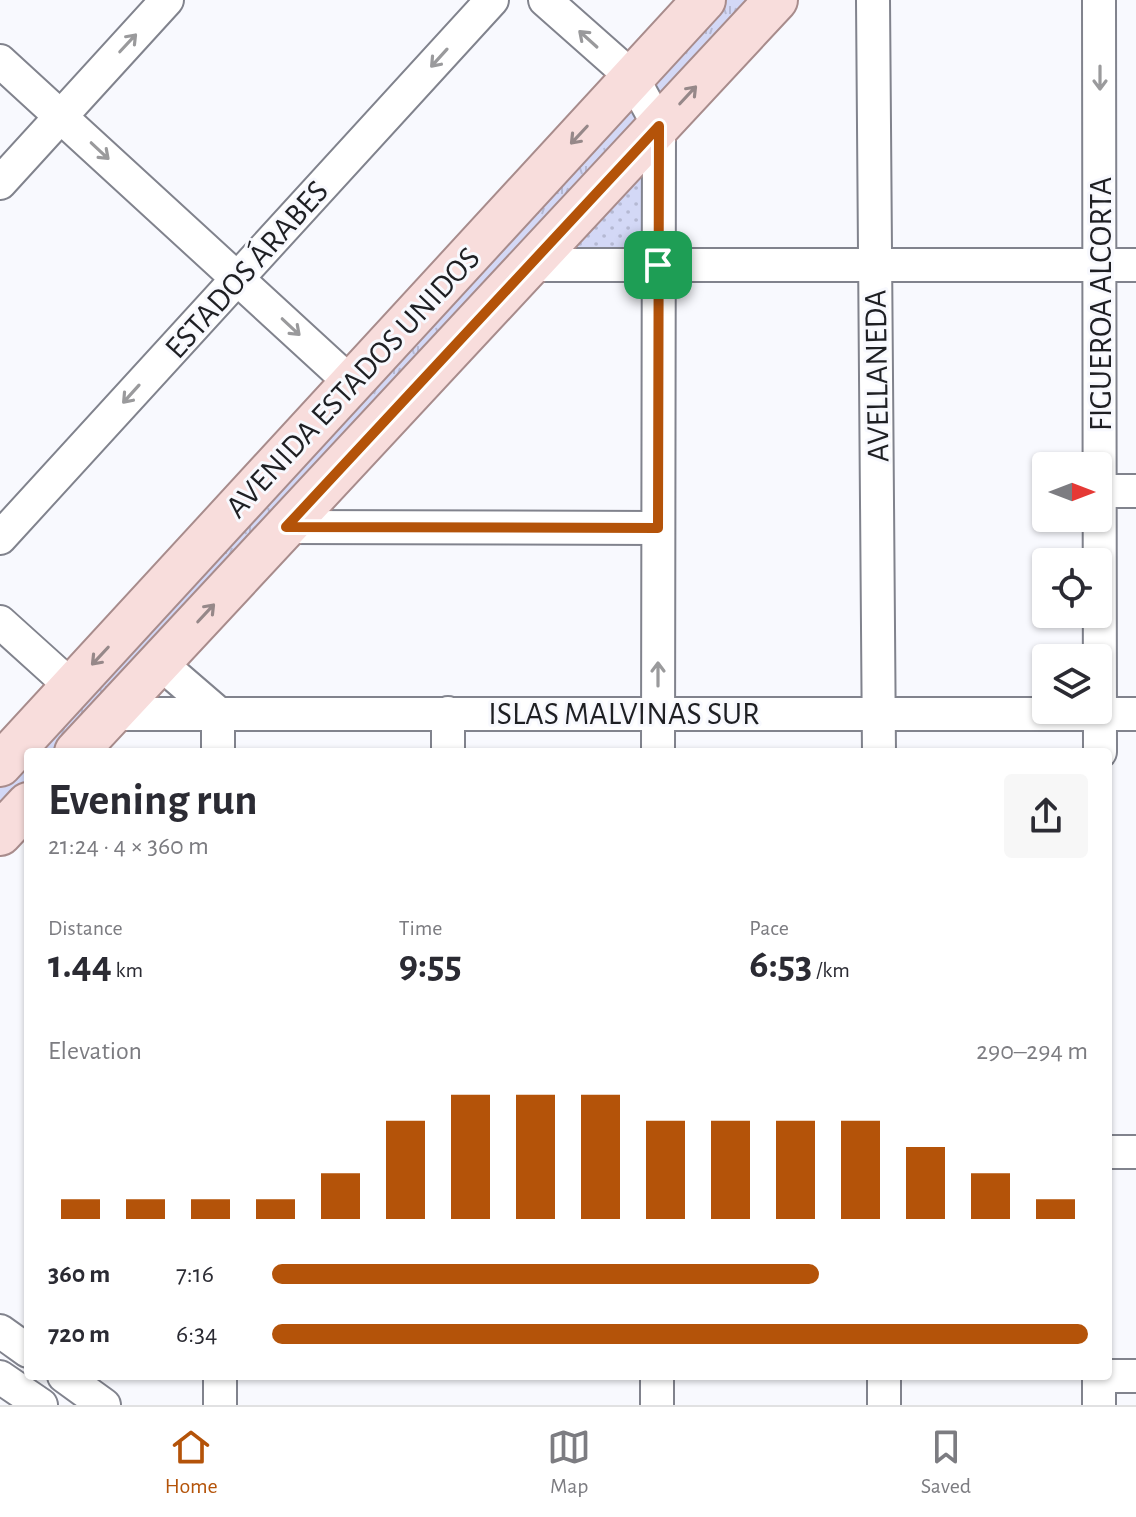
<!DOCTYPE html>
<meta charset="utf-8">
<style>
:root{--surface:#fff;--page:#f7f7f7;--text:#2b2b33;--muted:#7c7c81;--line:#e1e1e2;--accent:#b45309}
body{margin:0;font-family:"Alegreya Sans",sans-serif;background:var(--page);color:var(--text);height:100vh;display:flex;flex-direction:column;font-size:30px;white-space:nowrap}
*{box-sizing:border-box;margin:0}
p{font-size:26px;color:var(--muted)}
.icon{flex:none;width:44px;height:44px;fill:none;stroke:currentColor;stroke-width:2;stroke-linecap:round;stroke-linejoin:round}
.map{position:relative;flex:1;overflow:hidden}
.panel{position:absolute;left:24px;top:748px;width:1088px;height:632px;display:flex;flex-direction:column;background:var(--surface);border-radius:8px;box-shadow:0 2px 6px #0004}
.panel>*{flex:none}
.needle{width:52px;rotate:90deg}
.tools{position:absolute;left:1032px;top:452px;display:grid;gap:16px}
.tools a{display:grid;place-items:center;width:80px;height:80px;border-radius:8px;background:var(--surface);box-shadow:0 2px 6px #0004;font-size:40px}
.pin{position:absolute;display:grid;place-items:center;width:68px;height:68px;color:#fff;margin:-34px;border-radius:16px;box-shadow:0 4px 12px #0006}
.round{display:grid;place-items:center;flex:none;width:84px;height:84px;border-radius:8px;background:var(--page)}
.overview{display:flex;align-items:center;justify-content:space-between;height:136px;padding:0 24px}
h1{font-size:44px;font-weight:600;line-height:60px}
.figures{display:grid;grid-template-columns:repeat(3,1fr);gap:12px;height:136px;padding:8px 24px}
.figures div{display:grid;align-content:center}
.figures b{font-size:40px;font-weight:600}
.figures small{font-size:22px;font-weight:400}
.figures p{font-size:22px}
.chart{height:224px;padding:16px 24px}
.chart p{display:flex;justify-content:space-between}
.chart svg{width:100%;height:144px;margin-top:8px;stroke:var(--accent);stroke-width:6}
ul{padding:0 24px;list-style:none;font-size:26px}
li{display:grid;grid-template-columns:128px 96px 1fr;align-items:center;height:60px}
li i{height:20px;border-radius:10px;background:var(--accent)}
.menu{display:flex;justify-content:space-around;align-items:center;height:112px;border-top:2px solid var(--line);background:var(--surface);font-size:22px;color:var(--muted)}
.menu a{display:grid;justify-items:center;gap:4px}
.menu .on{color:var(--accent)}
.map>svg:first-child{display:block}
.grass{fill:url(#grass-tufts)}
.park{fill:url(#park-dots)}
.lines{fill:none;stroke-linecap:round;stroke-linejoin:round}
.minor-casing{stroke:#81838d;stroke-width:36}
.major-casing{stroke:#a88c8c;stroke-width:46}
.minor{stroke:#fff;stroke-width:32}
.major{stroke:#f8dddc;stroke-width:42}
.oneway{stroke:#9a9a9c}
.oneway2{stroke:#968889}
.route-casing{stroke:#fff;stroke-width:16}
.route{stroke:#b45309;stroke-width:10}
.labels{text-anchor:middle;stroke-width:6;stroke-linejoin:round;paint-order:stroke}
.street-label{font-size:32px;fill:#1e1f23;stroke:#f8f9fe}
</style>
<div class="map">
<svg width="1136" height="1405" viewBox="0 0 1136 1405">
<defs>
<pattern id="grass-tufts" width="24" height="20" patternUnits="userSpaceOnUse" patternTransform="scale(2)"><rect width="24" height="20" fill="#d3d8f6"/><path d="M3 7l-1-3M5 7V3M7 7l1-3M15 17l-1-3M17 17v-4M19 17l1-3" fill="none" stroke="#b5b9d3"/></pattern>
<pattern id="park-dots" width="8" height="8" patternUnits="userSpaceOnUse" patternTransform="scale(2)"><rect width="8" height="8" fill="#d3d8f6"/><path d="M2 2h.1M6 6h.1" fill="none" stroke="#b5b9d3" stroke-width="1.8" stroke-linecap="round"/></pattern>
</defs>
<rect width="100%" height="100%" fill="#f8f9fe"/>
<path class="grass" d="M704,0H776L76,752H28V804L0,834V765Z"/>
<path class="park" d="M645,163L643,251H568Z"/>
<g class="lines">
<defs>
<g id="minor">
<path d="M545,0L632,77L659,126L658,752"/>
<path d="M873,0L879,752"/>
<path d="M1099,0L1100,752"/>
<path d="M0,61L351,383"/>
<path d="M0,183L167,0"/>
<path d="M529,265H1136"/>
<path d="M1100,491H1136"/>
<path d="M286,527L658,528"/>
<path d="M0,538L492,0"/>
<path d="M0,622L72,687"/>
<path d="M160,663L218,713V752"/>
<path d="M448,713V752"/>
<path d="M112,714H1136"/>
<path d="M1108,1152H1136"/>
<path d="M0,1331L28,1351"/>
<path d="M64,1376L104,1405"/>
<path d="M220,1376V1405"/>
<path d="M884,1376V1405"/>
<path d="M1099,1376H1136"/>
<path d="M1099,1376V1405"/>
<path d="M0,1377L41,1405"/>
<path d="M657,1405V1376"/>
</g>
<g id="major">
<path d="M76,752L776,0"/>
<path d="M0,765L704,0"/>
<path d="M0,834L28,804"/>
</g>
</defs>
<use href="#minor" class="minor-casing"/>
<use href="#major" class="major-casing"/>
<use href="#minor" class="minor"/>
<use href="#major" class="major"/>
</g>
<defs><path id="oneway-shaft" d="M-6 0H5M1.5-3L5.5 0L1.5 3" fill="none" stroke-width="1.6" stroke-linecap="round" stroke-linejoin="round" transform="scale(2)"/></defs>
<g class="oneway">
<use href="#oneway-shaft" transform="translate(588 39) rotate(-138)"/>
<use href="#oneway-shaft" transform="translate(128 43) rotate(-47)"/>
<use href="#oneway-shaft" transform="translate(439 58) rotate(132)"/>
<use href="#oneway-shaft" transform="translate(1100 78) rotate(90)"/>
<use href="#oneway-shaft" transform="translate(100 151) rotate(43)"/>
<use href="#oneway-shaft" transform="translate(291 327) rotate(43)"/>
<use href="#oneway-shaft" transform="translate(131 394) rotate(132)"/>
<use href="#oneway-shaft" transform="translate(658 674) rotate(-90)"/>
</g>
<g class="oneway2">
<use href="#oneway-shaft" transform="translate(688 95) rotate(-47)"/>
<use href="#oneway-shaft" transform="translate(579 135) rotate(133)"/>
<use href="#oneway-shaft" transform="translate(206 613) rotate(-47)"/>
<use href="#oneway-shaft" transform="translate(100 656) rotate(133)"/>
</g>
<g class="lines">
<defs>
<path id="route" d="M659,126L658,528L286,527Z"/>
</defs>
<use href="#route" class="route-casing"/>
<use href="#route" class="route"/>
</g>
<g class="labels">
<g class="street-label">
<text transform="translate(246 269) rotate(-48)" y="11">ESTADOS ÁRABES</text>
<text transform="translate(1100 304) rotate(-90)" y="11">FIGUEROA ALCORTA</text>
<text transform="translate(876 376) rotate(-91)" y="11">AVELLANEDA</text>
<text transform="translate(352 382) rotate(-47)" y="11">AVENIDA ESTADOS UNIDOS</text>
<text x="624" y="724">ISLAS MALVINAS SUR</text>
</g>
</g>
</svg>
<div class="tools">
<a><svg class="needle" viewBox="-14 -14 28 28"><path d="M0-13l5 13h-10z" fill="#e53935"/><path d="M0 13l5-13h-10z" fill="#7c7c81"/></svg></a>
<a><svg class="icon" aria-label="locate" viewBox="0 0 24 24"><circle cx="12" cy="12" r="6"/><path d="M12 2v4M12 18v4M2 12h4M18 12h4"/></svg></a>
<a><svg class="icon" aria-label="layers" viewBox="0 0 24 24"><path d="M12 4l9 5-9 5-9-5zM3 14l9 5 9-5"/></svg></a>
</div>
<div class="pin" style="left:658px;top:265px;background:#1e9e55"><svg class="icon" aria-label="arrive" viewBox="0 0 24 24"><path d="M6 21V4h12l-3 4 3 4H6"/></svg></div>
<section class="panel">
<div class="overview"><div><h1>Evening run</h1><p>21:24 · 4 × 360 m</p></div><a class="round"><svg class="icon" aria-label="share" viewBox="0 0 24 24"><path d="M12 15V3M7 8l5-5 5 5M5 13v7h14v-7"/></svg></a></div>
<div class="figures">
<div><p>Distance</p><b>1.44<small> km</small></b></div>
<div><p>Time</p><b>9:55</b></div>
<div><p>Pace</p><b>6:53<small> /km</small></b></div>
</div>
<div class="chart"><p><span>Elevation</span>290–294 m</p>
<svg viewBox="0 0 160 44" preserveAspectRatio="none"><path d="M5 44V38M15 44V38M25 44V38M35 44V38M45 44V30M55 44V14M65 44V6M75 44V6M85 44V6M95 44V14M105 44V14M115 44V14M125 44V14M135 44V22M145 44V30M155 44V38"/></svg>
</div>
<ul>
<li><b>360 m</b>7:16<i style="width:67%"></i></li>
<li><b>720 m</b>6:34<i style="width:100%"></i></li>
</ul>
</section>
</div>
<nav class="menu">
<a class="on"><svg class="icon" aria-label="home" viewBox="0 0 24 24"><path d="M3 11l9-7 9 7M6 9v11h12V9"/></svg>Home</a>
<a><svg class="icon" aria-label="map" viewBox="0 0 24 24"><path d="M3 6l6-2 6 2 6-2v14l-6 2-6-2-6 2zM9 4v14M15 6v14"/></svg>Map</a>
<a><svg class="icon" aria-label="saved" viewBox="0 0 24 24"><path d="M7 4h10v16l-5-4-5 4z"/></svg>Saved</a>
</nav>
